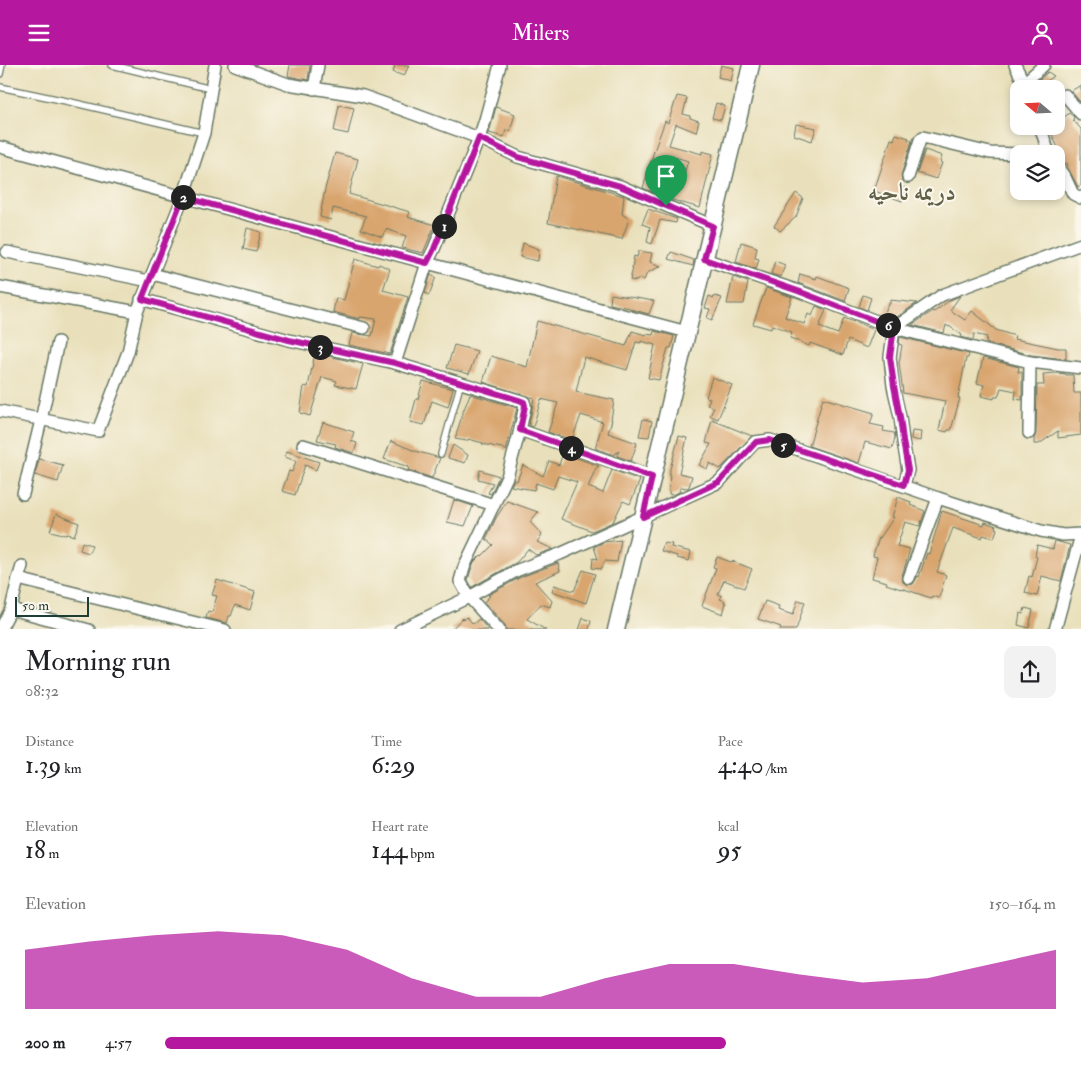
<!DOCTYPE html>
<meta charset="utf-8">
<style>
:root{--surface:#fff;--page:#f2f2f2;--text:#202124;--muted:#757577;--accent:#b5179e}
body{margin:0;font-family:"IM FELL Double Pica",Amiri,serif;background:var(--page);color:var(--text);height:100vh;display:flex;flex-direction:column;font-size:19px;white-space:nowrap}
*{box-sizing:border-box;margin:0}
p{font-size:16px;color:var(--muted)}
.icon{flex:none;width:28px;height:28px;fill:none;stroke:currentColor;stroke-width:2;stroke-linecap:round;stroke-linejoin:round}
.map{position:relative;height:564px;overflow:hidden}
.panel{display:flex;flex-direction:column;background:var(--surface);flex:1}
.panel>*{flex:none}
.needle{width:32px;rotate:289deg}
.tools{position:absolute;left:1010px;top:15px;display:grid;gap:10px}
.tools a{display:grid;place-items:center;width:55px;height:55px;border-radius:10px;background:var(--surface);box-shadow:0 2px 8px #0003;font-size:25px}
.scale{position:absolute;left:15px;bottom:12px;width:74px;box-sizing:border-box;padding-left:5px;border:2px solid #1f3d34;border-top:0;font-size:14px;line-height:18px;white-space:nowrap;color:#1f3d34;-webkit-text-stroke:4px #fbf7ec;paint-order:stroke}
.pin{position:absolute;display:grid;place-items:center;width:42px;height:42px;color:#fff;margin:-51px -21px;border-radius:50% 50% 50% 0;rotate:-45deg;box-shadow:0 0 5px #0007}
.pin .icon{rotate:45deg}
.km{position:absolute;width:25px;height:25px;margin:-12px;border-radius:50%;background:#222;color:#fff;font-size:14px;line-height:25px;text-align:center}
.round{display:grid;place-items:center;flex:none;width:52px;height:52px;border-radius:10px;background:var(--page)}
.summary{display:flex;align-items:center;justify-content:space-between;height:85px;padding:0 25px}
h1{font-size:28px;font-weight:600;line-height:38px}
.stats{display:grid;grid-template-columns:repeat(3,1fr);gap:8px;height:85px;padding:5px 25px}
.stats div{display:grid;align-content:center}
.stats b{font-size:25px;font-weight:600}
.stats small{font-size:14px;font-weight:400}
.stats p{font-size:14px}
.chart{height:140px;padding:10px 25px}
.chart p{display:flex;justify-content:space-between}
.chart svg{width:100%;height:90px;margin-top:5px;fill:var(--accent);opacity:.7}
ul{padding:0 25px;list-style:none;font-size:16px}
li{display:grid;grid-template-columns:80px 60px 1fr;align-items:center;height:38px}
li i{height:12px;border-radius:6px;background:var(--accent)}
header{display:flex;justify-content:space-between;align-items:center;height:65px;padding:0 25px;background:var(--accent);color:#fff;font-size:22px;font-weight:600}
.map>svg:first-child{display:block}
.building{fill:#d9a56e;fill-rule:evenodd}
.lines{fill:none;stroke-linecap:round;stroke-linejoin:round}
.lane-casing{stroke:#667663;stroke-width:8}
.street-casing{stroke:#667663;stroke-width:14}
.secondary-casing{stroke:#667663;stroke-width:19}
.lane{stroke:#fff;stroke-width:5.5}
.street{stroke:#fff;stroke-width:11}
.secondary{stroke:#fff;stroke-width:16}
.route-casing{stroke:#fff;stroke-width:10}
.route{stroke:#b5179e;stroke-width:6}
.labels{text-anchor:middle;stroke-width:4;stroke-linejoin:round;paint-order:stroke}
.district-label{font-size:24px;font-weight:bold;fill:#606148;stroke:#fbf7ec}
</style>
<header><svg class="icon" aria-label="menu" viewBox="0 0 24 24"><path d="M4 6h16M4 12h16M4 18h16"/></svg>Milers<svg class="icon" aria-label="person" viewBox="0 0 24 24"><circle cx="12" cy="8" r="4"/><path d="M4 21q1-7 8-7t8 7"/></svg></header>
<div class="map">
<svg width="1081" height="565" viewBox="0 0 1081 565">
<rect width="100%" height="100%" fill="#fbf7ec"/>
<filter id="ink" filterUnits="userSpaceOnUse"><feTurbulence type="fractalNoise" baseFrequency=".02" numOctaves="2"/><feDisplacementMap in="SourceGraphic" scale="10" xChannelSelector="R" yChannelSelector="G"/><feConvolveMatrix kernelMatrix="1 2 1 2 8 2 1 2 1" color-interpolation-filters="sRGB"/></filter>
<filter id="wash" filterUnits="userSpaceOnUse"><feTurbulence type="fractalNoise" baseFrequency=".0096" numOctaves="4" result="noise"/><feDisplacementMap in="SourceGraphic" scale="20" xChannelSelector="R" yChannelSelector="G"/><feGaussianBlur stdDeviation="1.12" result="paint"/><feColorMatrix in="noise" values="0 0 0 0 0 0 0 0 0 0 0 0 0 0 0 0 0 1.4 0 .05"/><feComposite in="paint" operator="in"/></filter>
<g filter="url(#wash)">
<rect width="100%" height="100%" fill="#e9e0bb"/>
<g id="blocks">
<g class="building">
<path d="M290,0H310L308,15L288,11Z"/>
<path d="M395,0H409L404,11L393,7Z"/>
<path d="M721,0L734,3L731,16L718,12Z"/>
<path d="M1048,7L1054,11L1036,24H1034L1033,20Z"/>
<path d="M1081,20V36L1080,37L1071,26Z"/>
<path d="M677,31L687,33L683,49L690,51V53L699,56L696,67L676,59L669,80L702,89V86L713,89L700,143L676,136L643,123L654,86L665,56L668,58ZM672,91L688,96L681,119L666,114Z"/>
<path d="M716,38L725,41L721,55L712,53Z"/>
<path d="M339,40L354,43L348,69L334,66Z"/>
<path d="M496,42L515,49L510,66L506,65L504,72L489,68Z"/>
<path d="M1069,48L1074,52L1073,55L1081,64V120L1078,122L1069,105L1067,98L1065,99L1059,93H1056V90L1060,87L1048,61H1056V60Z"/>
<path d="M796,59L816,63L812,76L794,70Z"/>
<path d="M896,69L909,73L908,75L912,76L901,110L902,115L900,122L906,123L902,136L874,126L891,74L894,75Z"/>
<path d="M925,85L942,91L940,97L942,98L936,114L917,108Z"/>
<path d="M335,88L358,94L349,129L410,147L408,152L435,160L423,188L402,183L406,171L386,164L382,172L361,164L366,151L333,143L331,155L320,152L325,124Z"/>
<path d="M556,111L624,131L622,149L629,154L622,174L548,158Z"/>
<path d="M796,128L803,133L796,152L780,166L774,161Z"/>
<path d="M648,144L677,154L676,158L660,155L652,179L647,177L650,162L642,159Z"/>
<path d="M247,163L261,167L256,187L243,184Z"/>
<path d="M741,177L757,182L755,193L759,194L756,204L736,197Z"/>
<path d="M523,178L539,184L538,196L520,192Z"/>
<path d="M639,186L652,188L650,197L661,201L647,208L644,215L639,213L637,216L630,215L633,203H632L634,191L637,192Z"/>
<path d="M671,187L694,195L693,201L668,194Z"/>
<path d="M355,194L378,201L379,199L390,204L383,225L408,232L390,289L349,280L352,268L372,271L376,254L360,252V254L333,247L336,233L344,235Z"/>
<path d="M775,196L785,200L781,212L771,209Z"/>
<path d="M431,209L436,212L429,230L425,228Z"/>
<path d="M800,209L816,214L817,211L849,223L845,236L798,218Z"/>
<path d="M733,212L748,217L744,239H727Z"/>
<path d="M766,223L792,232L785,252L804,259L808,249L812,251L816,241L826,245L819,262L838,269L844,253L854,257V256L874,265L867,283L848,275L843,290L810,278L809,281L798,276L790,273L792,267L772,260L771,264L753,259Z"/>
<path d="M611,229L654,236L649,249L630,244V243L610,239Z"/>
<path d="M863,230L871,233L867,245L859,242Z"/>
<path d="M709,231L714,233L715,231L722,233L712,255L707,253L710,244L705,243Z"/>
<path d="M960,231L950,245L965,255L972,246L996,265L1015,271L1014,274L1058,283H1066V294L1031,290L986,278L987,272L974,269L973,275L961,272L962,270L949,261V262L946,260L944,268L912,260L933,246L934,247L950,235Z"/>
<path d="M890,235L917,238L897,252L884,250L888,239H890Z"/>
<path d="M537,256L626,281L632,266L646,270V269L653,270L654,266L674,271L671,283H668L659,315L648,313L655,280L641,276V278L636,277L627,305L584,292L576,327L614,335L611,355H612L608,368L637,378L631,396L617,391L619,386L614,390L595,383L603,357L581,350L572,375L548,367L558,338L541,334L533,362L529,360L534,333L483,317L491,291L527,302Z"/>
<path d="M900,272L969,289L968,293H966L958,333H960L951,365H948L947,367L939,365L945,336L903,328L899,298L902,280L899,279Z"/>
<path d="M454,280L477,286L469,309L447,303Z"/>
<path d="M315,288L363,299L356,324L335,320L337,316L322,312L310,351L300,348L304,321L308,322Z"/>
<path d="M983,293L1019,302L1018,307H1022V335L1015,334L1016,326L1001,323L998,332H994V334L981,331L984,320L977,318Z"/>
<path d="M1057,308L1066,309V310H1073L1074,328H1081V370L1058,373V366L1039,379H1034V374L1036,368L1037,320H1044L1043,309Z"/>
<path d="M712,312L732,320L718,354L710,351L714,342L707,340L710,333L706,332Z"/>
<path d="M423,316L453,324L448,342L432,336L424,360L410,357L416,334H418Z"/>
<path d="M470,329L517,343L506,386L502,383L482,379L483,378L468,374L467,376L455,374L463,347Z"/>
<path d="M823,333L874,348L870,359L884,362L883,366L894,368L895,372L892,384L865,377L859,398L809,381Z"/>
<path d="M643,354L652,356L649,372L639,371Z"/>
<path d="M712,355L752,371L720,404L710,398L707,404L699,400L711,379L706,378Z"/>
<path d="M323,357L354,367L351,376L357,378L354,388L335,382L336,379L317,375Z"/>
<path d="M912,366L921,367L920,376L911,374Z"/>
<path d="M679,371L687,373L679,408L692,411L689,422L687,423L681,422L679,427L673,430L669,429L670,404Z"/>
<path d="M391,376L415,386L440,393L432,413L408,405L409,402L384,394Z"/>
<path d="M453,380L468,390L465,398L448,393Z"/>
<path d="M287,386L319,397L316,405L305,400L295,430L282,426L289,406L292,407L296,396L285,392Z"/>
<path d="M563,388L599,401L596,403L588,422L603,428L612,405L640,415L630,439L623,436L613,457L592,466L561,454L577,417L558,411L553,424L536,418L534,425L511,421L514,415L517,416L523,400L543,411L549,396L559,400Z"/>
<path d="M39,394L63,400L58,417L35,410Z"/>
<path d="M480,405L499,411L491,429L488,428L493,418L478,414Z"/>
<path d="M898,432L911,437L910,440L925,446L920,461L905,457L897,481L910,484L902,511L903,517L907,520L913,519L918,511L919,512L927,488L929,489L942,446L984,460L985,457L996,461L995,463L997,464L994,473L983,470L982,473L953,463L937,507L946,510L939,533L932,531L931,533L901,523V524L886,519L887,517L872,513L877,492L873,491L875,484L879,473H880L894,452H892Z"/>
<path d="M454,435L473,441L465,461L447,457Z"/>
<path d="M507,436L538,447L530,457L542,470L537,477L553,484L536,490L528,484L517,497L472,522L468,515L471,505L474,497L481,490L482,491L493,480L486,474L496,453Z"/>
<path d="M56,449L79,458L74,471L68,469L65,470L59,468L50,466Z"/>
<path d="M621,475L617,497L605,496L601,504L592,503L593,493L598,494L594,482L604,477Z"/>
<path d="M1055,476L1070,480L1061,516L1042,511L1037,531L1025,528L1029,511L1032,512L1037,492L1035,491L1037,480L1053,484Z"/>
<path d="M82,477L92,480L89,488L80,485Z"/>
<path d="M664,478L672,479L671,482L691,487L689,496L677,493V491L661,486Z"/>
<path d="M717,492L731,497L732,496L752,504L744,523L724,515L718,529L722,531L720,534L725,536L724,538H726L723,549L702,541L716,503L713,502Z"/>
<path d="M558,498L560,506L535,517L552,536L550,542L541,539L527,554L546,565H506L505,560L484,537L490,531L488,530L521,512Z"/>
<path d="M583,505L595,509L586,538L552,526L554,520L574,526Z"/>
<path d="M217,515L255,527L250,545L235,540L231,551H229L227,558L206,553L208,546L212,547L217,531L212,530Z"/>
<path d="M798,535L805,537L796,565H780L781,562L758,554L765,536L779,541L778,545L793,550Z"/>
<path d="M1025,543L1033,545L1029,563L1018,560L1020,548L1023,549Z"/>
<path d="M467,552L473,559L479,554L488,565H451L462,553L464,555Z"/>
<path d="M583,553L591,556L589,565H579Z"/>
</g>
</g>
</g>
<g filter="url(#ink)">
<use href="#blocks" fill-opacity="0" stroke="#667663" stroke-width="1"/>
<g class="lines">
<defs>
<g id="lane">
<path d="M112,0L211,24"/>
<path d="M0,9L2,0"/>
<path d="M0,22L66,36L204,68"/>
<path d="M441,389L461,317"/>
</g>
<g id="street">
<path d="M235,0L288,19L363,31L400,44L479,73L518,92L620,121L713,161"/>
<path d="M1015,0L1027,24"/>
<path d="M1025,17L1044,0"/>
<path d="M314,24L318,0"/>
<path d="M1065,30L1081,49"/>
<path d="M1040,61L1049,89"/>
<path d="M0,82L427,198L687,267"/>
<path d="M1056,100L1065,112L1073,129L1081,133"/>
<path d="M908,112L920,75L923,72L990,88L1019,89"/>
<path d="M7,187L149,216"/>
<path d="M704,194L798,226L894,263L1030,297L1081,303"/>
<path d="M152,209L364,263"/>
<path d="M0,222L137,247"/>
<path d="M141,234L289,275L395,298L524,337L525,341L520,365L507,412L464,502L460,516L469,532L499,565"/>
<path d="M395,298L427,198L434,184L479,73L485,55L500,0"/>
<path d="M0,346L98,366L128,287L137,247L183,132L204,68L215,0"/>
<path d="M520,365L652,411"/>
<path d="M1029,368L1030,297"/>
<path d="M303,380L494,440"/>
<path d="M904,420L908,405L903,376L900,352L893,321L890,292L894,263L942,230L1081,179"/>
<path d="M23,429L41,355L58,277"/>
<path d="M909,513L938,433"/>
<path d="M18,514L225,565"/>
<path d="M11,544L89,565"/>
<path d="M0,565L11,544L18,514L22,501"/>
<path d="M400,565L469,532L518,505L560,489L719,417L755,377L770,375L938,433L1041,466L1063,470L1081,469"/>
<path d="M1055,565L1081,470"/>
</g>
<path id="secondary" d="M616,565L751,0"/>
</defs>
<use href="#lane" class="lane-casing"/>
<use href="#street" class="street-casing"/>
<use href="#secondary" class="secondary-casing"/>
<use href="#lane" class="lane"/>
<use href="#street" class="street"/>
<use href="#secondary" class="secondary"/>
</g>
</g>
<g class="lines" filter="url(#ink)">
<defs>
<path id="route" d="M479,73L518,92L620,121L713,161L704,194L798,226L894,263L890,292L894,321L900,352L903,376L908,405L904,420L770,375L756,377L719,417L643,452L652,412L520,365L525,341L524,337L519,335L395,298L289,275L142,234L183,132L427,198L434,184Z"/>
</defs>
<use href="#route" class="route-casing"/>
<use href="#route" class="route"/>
</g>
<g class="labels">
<g class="district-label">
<text x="912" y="135">دریمه ناحیه</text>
</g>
</g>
</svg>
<div class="tools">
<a><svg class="needle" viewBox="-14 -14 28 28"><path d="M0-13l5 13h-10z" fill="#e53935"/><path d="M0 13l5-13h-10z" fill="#757577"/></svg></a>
<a><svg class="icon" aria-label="layers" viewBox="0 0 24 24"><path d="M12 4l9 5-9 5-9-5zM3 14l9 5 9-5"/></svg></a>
</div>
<div class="scale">50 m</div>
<div class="pin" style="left:666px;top:141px;background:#1e9e55"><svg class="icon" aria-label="arrive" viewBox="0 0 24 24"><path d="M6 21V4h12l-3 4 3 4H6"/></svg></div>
<b class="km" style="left:444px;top:161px">1</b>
<b class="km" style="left:183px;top:132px">2</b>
<b class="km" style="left:320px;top:282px">3</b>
<b class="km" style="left:571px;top:383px">4</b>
<b class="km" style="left:783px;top:380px">5</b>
<b class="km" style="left:888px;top:260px">6</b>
</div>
<section class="panel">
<div class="summary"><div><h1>Morning run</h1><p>08:32</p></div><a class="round"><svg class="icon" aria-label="share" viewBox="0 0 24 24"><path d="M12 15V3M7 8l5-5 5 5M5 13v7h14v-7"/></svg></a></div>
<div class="stats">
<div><p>Distance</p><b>1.39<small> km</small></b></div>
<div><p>Time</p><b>6:29</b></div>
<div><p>Pace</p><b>4:40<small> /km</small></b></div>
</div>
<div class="stats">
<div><p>Elevation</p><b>18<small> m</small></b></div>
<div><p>Heart rate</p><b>144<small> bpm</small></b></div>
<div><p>kcal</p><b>95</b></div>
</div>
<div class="chart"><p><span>Elevation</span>150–164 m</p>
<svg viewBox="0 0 160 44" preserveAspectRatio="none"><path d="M0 44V15L10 11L20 8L30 6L40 8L50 15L60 29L70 38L80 38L90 29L100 22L110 22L120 27L130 31L140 29L150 22L160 15V44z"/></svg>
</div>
<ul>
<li><b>200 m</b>4:57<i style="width:63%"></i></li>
</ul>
</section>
